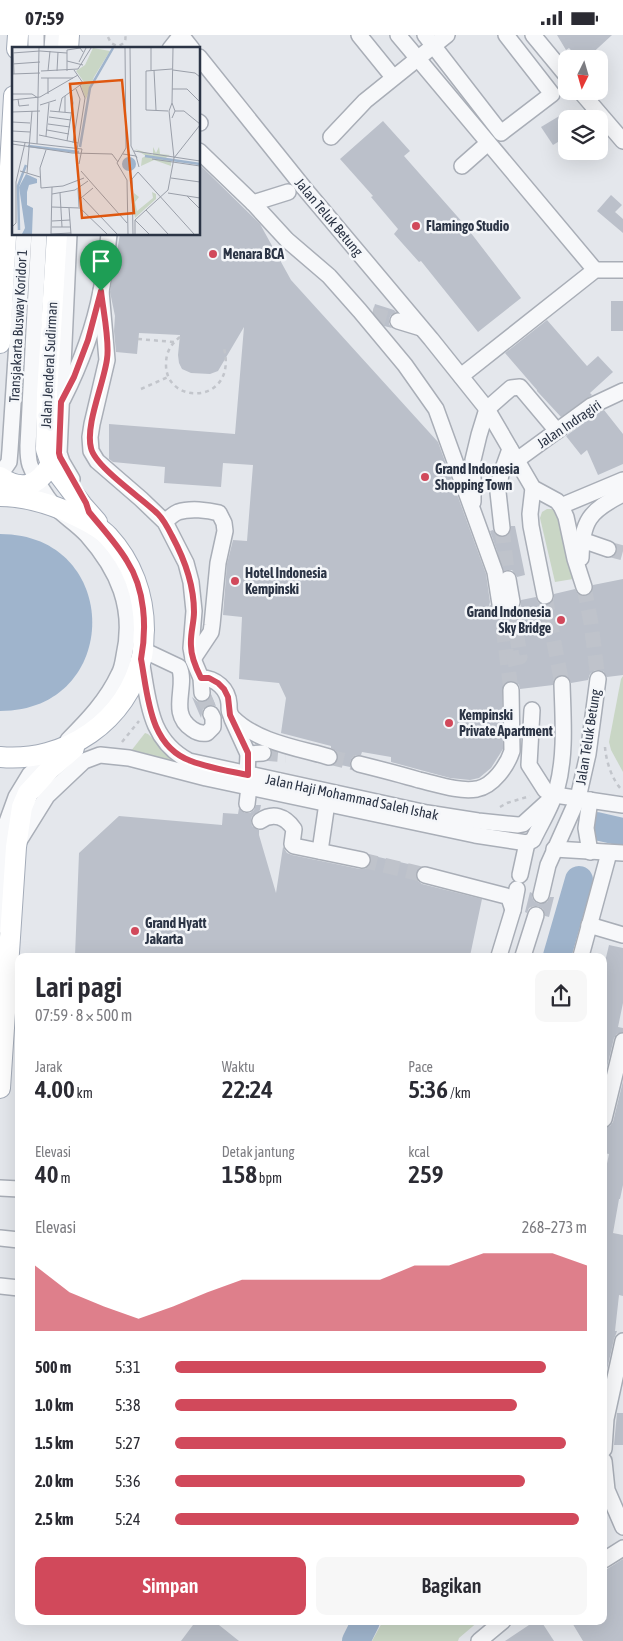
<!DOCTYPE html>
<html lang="id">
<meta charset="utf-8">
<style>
:root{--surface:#fff;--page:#f7f7f7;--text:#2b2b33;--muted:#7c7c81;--accent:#d1495b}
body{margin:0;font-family:"Asap Condensed",sans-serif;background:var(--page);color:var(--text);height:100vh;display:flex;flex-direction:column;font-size:19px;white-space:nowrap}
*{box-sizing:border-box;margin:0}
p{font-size:16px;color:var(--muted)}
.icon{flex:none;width:28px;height:28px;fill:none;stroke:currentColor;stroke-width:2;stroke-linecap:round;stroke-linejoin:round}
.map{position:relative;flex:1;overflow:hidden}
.panel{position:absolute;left:15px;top:918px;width:592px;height:672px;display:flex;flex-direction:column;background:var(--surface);border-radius:10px;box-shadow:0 5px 20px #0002}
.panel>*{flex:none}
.needle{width:32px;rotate:185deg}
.buttons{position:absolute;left:558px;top:15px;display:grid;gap:10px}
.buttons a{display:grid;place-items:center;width:50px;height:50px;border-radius:10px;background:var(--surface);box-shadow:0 5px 20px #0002;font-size:25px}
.pin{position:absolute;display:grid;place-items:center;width:42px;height:42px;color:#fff;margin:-51px -21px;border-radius:50% 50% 50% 0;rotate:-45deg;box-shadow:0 0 5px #0007}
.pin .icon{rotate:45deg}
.round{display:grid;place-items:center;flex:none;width:52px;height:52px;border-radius:10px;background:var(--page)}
.overview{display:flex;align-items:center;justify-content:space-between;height:85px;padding:0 20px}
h1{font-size:28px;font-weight:600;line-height:38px}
.stats{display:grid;grid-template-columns:repeat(3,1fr);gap:8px;height:85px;padding:5px 20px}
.stats div{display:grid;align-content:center}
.stats b{font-size:25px;font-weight:600}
.stats small{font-size:14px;font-weight:400}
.stats p{font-size:14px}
.chart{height:140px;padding:10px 20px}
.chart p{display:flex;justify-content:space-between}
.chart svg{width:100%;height:90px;margin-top:5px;fill:var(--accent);opacity:.7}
.cta{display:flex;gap:10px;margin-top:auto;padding:10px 20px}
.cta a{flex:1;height:58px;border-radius:10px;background:var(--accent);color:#fff;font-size:20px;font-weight:600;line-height:58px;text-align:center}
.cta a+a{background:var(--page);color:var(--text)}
ul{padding:0 20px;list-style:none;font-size:16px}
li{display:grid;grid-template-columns:80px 60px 1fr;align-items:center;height:38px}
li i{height:12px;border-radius:6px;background:var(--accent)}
.status{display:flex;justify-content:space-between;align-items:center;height:35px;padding:0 25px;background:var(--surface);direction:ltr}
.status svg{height:14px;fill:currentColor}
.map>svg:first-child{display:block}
.green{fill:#c9d6c5}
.water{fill:#9fb4cc}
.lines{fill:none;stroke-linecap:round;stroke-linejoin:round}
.river{stroke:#9fb4cc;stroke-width:28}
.building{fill:#bbc0ca}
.minor-tunnel{stroke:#bfc3cb;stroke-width:15;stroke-dasharray:15 8;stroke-linecap:butt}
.minor-casing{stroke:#a9aeb7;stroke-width:18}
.major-casing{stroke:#a3abb8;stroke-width:22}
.path{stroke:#c2c5cb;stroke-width:2.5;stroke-dasharray:4 4;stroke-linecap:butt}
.minor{stroke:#f7f8fa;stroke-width:15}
.major{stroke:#fff;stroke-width:20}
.route-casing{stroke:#fff;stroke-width:10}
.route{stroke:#d1495b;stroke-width:6}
.poi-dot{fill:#d1495b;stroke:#f4f6f9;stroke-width:2}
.labels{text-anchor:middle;stroke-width:5;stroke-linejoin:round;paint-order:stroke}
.street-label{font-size:14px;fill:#2b3445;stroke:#f4f6f9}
.poi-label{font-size:14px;font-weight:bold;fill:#2b3445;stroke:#f4f6f9;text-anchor:start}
.inset-river{fill:none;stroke:#9fb4cc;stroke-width:2.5}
.inset-road{fill:none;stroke:#9a9fa9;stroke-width:1}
.view{fill:#df570f;fill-opacity:0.15;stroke:#df570f;stroke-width:2.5}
.inset-edge{fill:none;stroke:#2b3445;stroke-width:2.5}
</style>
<div class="status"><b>07:59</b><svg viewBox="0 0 49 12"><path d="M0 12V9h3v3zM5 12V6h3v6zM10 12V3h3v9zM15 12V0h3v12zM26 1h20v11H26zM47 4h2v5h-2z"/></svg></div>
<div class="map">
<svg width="623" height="1606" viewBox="0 0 623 1606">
<rect width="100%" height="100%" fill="#e4e7ec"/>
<g class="green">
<path d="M547,474H552L558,479L573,544L555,547L540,483L542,477Z"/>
<path d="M623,641V737L611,715L609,707L621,644Z"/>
<path d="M145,698L148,699L175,725V727L131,716Z"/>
<path d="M383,1586H479L459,1603L458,1606H372Z"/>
</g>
<path class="water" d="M0,499C123,499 123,676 0,676Z"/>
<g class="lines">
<g class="river">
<path d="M596,791L623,797"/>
<path d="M557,921L579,845"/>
<path d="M356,1606L366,1586"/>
</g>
</g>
<g class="building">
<path d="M557,0H612L586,24H579L569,13L566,15Z"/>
<path d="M561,80L566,89V102L553,110L541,92Z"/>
<path d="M383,86L410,116L404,121L464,189L521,263L478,297L421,226L419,227L394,199L398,194L371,162L373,161L340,124Z"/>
<path d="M199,129L260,189L291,245L438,407L486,539L490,567L489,571L491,570L493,575L501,578L507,575L514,576L521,571V565L536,562L538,567L542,570H547L554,564V559L575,554L578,559L586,561L591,558L593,550L623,544V640L607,642L603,636L595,635L590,639L588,645L571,648L567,641L561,640L554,644L553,650L520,654L519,650L515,647L510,646L506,647L502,655L503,714L491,733L479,743L470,745L450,743L391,727V722L362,717L361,720H356L352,723L350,727V732L336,729L338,720L336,716L331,713V711L281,698L286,663L279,648L239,644L242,582L223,580L227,529L233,505L247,506L253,430L223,428L221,452L164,448L165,432L113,427L109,424V389L235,399L244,292L218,336L210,339L191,338L182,334L179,328L178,320L180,300L139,298L137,319L116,317L114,296L115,281L110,257L120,199H199Z"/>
<path d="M611,160L622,170L615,177L623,184V198L597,176Z"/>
<rect x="611" y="266" width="12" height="30"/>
<path d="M375,269L394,275L396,277L391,280L389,284V289L392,293L384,291L373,276Z"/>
<path d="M547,285L587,331L598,321L613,337L590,358L592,360L561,382L537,356V355L505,318Z"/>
<path d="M604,375L623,399V429L598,440L587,415L581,420L566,401L596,379Z"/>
<path d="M511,491H515L525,540L517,542L512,535L504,536L490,496L493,495L498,501L504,502L510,497Z"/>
<path d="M211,659L216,671L211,670L206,671L203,674L201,683L192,662L198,667H203L208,665Z"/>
<path d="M256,770H261L260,775L252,781L251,786L252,791L259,795V800L276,858L283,812L287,818L292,820L360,834H365L369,831L371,826L370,820L421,832L416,837V842L418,846L422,849L482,864L470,921H75L79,818L119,781L222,790L223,778L238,779L239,773L245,778H250L254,775Z"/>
<path d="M530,857L532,858V862L534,866L539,869L547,867L550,862H554L549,882L545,881L543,874L538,871H534L529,873L527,878L525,877Z"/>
<path d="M609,910L623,913V968L618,992L623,993V997L617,999L614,1003L604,1045V931Z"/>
<path d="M623,1046V1150L620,1164H619L613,1198L623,1200V1261L619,1260L615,1296H617L616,1299L614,1304L604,1348V1143L609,1119L604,1118V1093L610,1091L613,1087Z"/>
<path d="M617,1378H623V1410H614Z"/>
<path d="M623,1524V1606H583L571,1586H604V1536Z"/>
<path d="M196,1586H214L239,1606H181Z"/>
<path d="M535,1586H541L554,1606H505Z"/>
</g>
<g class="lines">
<g class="minor-tunnel">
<path d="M372,279L398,286"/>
<path d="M502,493L508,544"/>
<path d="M608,514L623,518"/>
<path d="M584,552L591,588L598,644"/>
<path d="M545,561L562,649"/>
<path d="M500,569L511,655"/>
<path d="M507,625L520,622L512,567"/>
<path d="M202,658L211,679"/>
<path d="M263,718L286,720"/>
<path d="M329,722L359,729"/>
<path d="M362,825L425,840"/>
</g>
<defs>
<g id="minor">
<path d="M181,0L192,14"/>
<path d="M359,0L393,42"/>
<path d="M398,0L595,235"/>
<path d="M425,0L501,98L552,59L506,0"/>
<path d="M533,0L566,40"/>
<path d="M36,14V0"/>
<path d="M52,14L53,0"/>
<path d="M170,14L181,0"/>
<path d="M199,22L304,153L431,304L487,374L533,453L557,466L561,471L566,482L575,524L584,552"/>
<path d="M580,56L623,106"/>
<path d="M199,87L200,88"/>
<path d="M331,102L365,66L447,0"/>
<path d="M199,116L253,168L287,205L329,241L360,276L405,330L436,374L495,537L500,569"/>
<path d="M462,131L488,108"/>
<path d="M253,168L288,157"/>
<path d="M39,199L28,411C28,417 28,424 30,430C35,444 45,461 55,472C65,482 77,489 87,500C118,535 135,573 124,621C123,627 122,634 119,639C107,665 88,685 68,705"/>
<path d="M69,199L59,418L62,427L72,444"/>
<path d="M101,256L107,325L92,389L90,402L91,416L97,426L141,464L165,487L186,528L191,547L194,576L191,613L193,624L201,643L202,658"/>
<path d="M398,286L421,293"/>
<path d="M461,341L595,235H623"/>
<path d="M63,364C80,330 94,293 101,256C105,237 107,218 109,199"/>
<path d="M517,425L591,371L623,356"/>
<path d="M0,440L9,427L10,415L24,199"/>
<path d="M533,453L530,479L531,491L545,561"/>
<path d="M473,467V425L479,400L487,374L511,353L520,352L557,396"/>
<path d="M561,471L623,445"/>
<path d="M165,487C169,483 173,479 178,477C190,473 208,475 219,478L224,488L225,496L218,528L212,590L211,597L193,624"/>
<path d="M502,493L498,457L501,439L510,414"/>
<path d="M582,505L608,514"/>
<path d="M581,523C582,486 589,476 623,459"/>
<path d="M508,544L512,567"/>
<path d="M143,615L179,632C188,651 168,678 192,694C196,697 201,699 207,698L213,692V683L211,679"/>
<path d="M141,625C149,666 148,704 189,726L427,778L478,786L518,790L523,789L555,760"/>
<path d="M201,643C216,643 228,654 229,669C229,675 229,679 233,683C257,707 298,713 329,722"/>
<path d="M532,675L529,730L545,755L555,760L623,770"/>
<path d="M232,684L248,719L247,740"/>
<path d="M248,719L263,718"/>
<path d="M359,729C379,734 399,739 419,745C437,749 458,757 477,754C493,751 507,731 512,716L511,655"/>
<path d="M247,769L249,752"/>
<path d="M260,786C273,777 285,781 294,794L292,809L294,811L362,825"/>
<path d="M19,806L47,761L84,726L100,720L129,723L206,743L475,800L527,808"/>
<path d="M527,808L533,805C541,788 552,771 557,753C566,720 563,683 562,649"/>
<path d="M554,814L623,818"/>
<path d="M320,816L327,768"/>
<path d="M590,817L586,793L590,765"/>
<path d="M425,840L506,861L509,863L513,875"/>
<path d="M520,840L527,808"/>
<path d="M541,860L548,830L578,763L588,719L598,644"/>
<path d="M0,890L7,787L16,762L30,739L51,720"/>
<path d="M589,890L623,900"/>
<path d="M499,921L513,875L517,854"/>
<path d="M523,921L536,880"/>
<path d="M581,921L609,818"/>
<path d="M604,1084L623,1006"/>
<path d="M0,1153L19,1154"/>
<path d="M0,1203L19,1205"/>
<path d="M0,1251L19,1253"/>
<path d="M604,1414L606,1384L623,1306"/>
<path d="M604,1426L607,1455L623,1492"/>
<path d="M604,1525L623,1513"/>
<path d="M479,1606L503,1586"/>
</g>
<g id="major">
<path d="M17,14L18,0"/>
<path d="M68,14L69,0"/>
<path d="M57,199L47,359L46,414L51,429L82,470L97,487"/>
<path d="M0,308L14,61"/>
<path d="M0,442C22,457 38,451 51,429"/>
<path d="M0,461C24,461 44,467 66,476C80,483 98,490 108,501C132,527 144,560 144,595C143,603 144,612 142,621C128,686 65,728 0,722"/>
<path d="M0,1053L16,812L22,772L28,758L50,734L74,713"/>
</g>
</defs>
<use href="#minor" class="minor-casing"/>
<use href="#major" class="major-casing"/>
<g class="path">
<path d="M108,2L111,8L117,11C123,10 127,6 125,0"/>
<path d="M180,302C171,309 166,317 166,329C165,371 238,370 224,313"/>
<path d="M138,304L174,307"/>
<path d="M141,354L168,342"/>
<path d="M122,707L139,686"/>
<path d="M605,712C606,726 612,745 622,755"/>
<path d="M500,772L507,768L530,761"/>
</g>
<use href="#minor" class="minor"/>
<use href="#major" class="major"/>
</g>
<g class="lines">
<defs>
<path id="route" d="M101,256C103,275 110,307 107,324C104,348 85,390 91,413C95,432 143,464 158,479C164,485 168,493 172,501C185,525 194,549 194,577C194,588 190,599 191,611C191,622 196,633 201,643H209L218,648L224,654L228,662L230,680L248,718V740C229,736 209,733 191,726C149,711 148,661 141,624C147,592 145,554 127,526C117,509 102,493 89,477L86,468L60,422L59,418L61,367L74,342L88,305Z"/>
</defs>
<use href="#route" class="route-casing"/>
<use href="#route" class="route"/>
</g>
<g class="poi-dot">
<circle cx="416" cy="191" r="5"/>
<circle cx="213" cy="219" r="5"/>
<circle cx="425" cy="442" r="5"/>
<circle cx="235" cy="546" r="5"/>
<circle cx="561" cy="585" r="5"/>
<circle cx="449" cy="688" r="5"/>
<circle cx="135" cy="896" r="5"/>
</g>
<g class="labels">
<g class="street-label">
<text transform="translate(329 182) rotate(50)" y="5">Jalan Teluk Betung</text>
<text transform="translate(18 291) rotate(-87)" y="5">Transjakarta Busway Koridor 1</text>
<text transform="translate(49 330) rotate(-87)" y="5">Jalan Jenderal Sudirman</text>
<text transform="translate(569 389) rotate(-34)" y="5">Jalan Indragiri</text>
<text transform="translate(588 702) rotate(-81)" y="5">Jalan Teluk Betung</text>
<text transform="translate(352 762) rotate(12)" y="5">Jalan Haji Mohammad Saleh Ishak</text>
</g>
<g class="poi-label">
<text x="426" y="196">Flamingo Studio</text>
<text x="223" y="224">Menara BCA</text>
<text x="435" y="439">Grand Indonesia<tspan x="435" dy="16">Shopping Town</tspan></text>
<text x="245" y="543">Hotel Indonesia<tspan x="245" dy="16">Kempinski</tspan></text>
<text x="551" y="582" text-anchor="end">Grand Indonesia<tspan x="551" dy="16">Sky Bridge</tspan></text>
<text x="459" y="685">Kempinski<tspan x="459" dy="16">Private Apartment</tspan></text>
<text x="145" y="893">Grand Hyatt<tspan x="145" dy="16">Jakarta</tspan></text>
</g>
</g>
<g transform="translate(12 12)">
<rect width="188" height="188" fill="#e4e7ec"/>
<path d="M81,1L98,4L82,30L74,52L69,39L72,35L64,24L73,18ZM141,100L144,106L147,100L148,107L158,108L152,112L159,113V119L142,113L129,119L130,111L134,109L123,102L141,108ZM140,145L144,147V152L123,171L122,165V146L127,150L123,155L125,164L141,151Z" fill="#c9d6c5"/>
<path d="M110 117a7 7 0 1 1 14 0a7 7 0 1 1-14 0ZM14,127L25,132V136L17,138L15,145V158L21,161L20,187H10L13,181L7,140Z" fill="#9fb4cc"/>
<path class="inset-river" d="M16,99L67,105M68,100L78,41L101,1M133,109L188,117M7,183L6,139L14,118"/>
<path class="inset-road" d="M1,1L2,27M113,1L114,101L105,116L115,133L116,187M118,1L119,99L125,111M139,1V23M161,1L160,56L157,64L162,111M0,6L28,4L55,6M55,14L71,18M67,15L74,1M0,17L28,15M142,23L144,63M161,23L183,26L188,30M29,24L66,22L79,1M36,24L38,4M45,24L46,5M55,24V3L68,1L71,5M134,24V63L156,64M134,24L160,22M0,27L28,26M29,31H61M160,42H175L188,55M0,47H20L26,51M36,47V31M53,49V65M28,50L66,28M6,52L7,59L17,58M0,53L28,50M160,56L163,64L160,71M28,58L44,53M38,64L60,66M163,64H172L188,77M0,65L28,64M47,65L50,51L71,36L62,23M37,70L59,73M0,75L18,76M36,77L58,80M35,83L57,87M0,84L18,85M27,88L66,96M34,89L37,56M0,94L70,102L67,117M55,94L61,56L59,45M61,96L68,52L64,42M0,97L60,106L100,107L106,115M25,97L27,1M34,103L28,121L29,141L51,139L72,131M65,103L73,51L68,38M122,104L188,114M111,107L124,109L127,120M140,112L188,119M8,124L28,130M69,124L115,176M15,126L20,64M159,131L188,135M66,142L67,160M48,146L50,180M156,146L188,151M40,147L63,143L76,134M175,149L188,162M69,151L81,141M71,151L105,187M40,160L68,161L95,187M57,161L59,187M134,163L156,187M123,173L137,187M40,174L58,173M0,180L4,176V135L13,96M40,180H58M39,187L40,140M39,187L59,186M121,187L120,132L126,125L182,187M123,187V173L156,143L162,111L188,78"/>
<path class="view" d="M110,33L122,166L70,171L58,37Z"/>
<rect width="188" height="188" class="inset-edge"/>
</g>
</svg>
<div class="buttons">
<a><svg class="needle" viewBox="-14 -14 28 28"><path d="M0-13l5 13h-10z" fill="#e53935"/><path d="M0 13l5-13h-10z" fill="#7c7c81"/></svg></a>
<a><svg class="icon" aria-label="layers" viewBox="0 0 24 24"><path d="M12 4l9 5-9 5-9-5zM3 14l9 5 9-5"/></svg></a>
</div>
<div class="pin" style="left:101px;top:256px;background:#1e9e55"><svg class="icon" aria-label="arrive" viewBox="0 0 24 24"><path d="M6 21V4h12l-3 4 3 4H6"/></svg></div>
<section class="panel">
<div class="overview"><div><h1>Lari pagi</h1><p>07:59 · 8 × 500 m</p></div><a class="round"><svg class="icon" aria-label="share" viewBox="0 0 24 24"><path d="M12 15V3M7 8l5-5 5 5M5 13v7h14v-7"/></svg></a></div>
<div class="stats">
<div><p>Jarak</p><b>4.00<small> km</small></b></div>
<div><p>Waktu</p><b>22:24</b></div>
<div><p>Pace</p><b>5:36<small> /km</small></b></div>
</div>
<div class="stats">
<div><p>Elevasi</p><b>40<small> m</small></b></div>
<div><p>Detak jantung</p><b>158<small> bpm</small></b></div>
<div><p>kcal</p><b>259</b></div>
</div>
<div class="chart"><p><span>Elevasi</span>268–273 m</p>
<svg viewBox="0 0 160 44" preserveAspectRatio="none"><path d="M0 44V12L10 25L20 32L30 38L40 32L50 25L60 19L70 19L80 19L90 19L100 19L110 12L120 12L130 6L140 6L150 6L160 12V44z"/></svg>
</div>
<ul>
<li><b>500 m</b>5:31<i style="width:90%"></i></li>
<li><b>1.0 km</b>5:38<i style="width:83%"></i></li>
<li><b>1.5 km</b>5:27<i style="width:95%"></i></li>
<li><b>2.0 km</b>5:36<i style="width:85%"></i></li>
<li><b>2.5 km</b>5:24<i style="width:98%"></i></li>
</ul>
<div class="cta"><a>Simpan</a><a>Bagikan</a></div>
</section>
</div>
